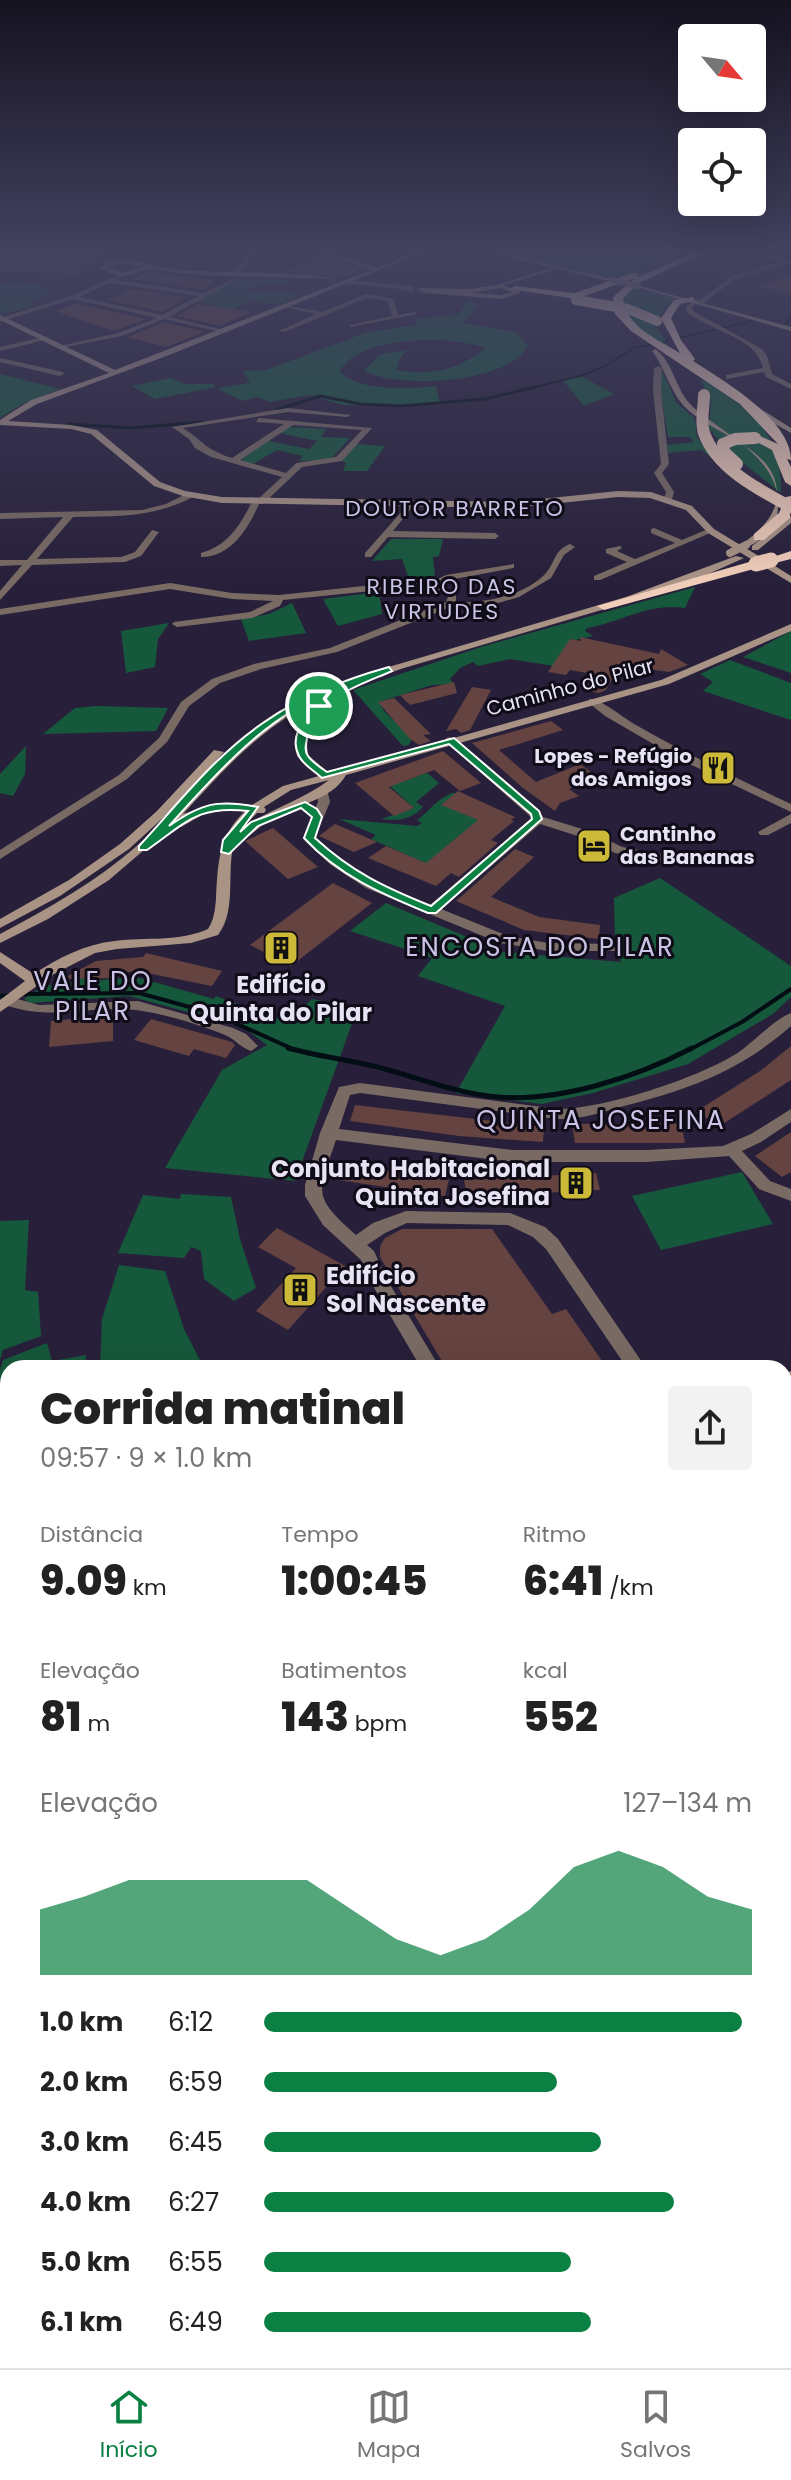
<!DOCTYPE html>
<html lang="pt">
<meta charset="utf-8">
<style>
:root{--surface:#fff;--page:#f2f2f2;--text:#222;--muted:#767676;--line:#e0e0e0;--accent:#0b8043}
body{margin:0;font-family:Poppins,sans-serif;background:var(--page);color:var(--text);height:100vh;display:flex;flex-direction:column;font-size:30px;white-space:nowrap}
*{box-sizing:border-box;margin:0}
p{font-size:26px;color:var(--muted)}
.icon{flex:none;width:44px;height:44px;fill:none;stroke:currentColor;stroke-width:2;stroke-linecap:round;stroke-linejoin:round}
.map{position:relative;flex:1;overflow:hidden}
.details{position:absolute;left:0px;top:1360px;width:792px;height:1008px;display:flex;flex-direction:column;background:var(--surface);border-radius:24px 24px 0 0;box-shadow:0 8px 32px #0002}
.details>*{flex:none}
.needle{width:52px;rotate:119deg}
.controls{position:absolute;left:678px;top:24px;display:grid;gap:16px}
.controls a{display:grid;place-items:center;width:88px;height:88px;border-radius:8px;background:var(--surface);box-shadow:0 8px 32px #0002;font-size:40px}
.pin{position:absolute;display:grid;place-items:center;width:68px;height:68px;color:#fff;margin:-34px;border:4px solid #fff;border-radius:50%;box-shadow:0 2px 8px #0007}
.round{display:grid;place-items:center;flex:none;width:84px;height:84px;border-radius:8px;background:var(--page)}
.overview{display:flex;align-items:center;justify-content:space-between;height:136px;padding:0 40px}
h1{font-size:44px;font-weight:800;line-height:60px}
.metrics{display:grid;grid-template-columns:repeat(3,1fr);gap:12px;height:136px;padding:8px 40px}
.metrics div{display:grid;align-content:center}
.metrics b{font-size:40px;font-weight:800}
.metrics small{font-size:22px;font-weight:400}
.metrics p{font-size:22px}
.chart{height:224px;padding:16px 40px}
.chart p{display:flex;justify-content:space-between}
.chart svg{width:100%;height:144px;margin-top:8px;fill:var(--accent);opacity:.7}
ul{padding:0 40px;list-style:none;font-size:26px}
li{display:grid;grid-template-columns:128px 96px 1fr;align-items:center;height:60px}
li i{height:20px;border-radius:10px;background:var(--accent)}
.tab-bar{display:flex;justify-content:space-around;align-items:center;height:112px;border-top:2px solid var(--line);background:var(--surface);font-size:22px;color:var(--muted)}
.tab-bar a{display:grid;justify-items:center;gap:4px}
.tab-bar .current{color:var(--accent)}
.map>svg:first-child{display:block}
.green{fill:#16583c}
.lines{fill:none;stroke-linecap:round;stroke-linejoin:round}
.stream-far3{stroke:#030d14;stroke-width:2}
.stream-far2{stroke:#030d14;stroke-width:3}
.stream-far1{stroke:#030d14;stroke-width:4}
.stream{stroke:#030d14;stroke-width:5}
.building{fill:#654340}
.secondary-tunnel{stroke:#453d56;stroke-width:6;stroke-dasharray:6 3;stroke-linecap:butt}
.street{fill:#796b63;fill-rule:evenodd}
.secondary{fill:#a99385;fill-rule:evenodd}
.highway{fill:#f0cdb8;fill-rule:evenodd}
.secondary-bridge-far1{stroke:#a99385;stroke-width:6}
.secondary-bridge{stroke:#a99385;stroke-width:8}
.highway-bridge-far2{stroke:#f0cdb8;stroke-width:10}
.highway-bridge-far1{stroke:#f0cdb8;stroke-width:12}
.highway-bridge{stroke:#f0cdb8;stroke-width:15}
.route{fill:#0b8043;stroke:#fff;stroke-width:2;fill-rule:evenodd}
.labels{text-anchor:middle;stroke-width:6;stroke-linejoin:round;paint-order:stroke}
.far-street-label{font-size:20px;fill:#e7e3f5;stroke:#0f0c18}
.far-poi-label{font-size:20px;font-weight:bold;fill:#e7e3f5;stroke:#0f0c18;text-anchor:end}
.far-neighbourhood-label{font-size:22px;letter-spacing:2px;fill:#cbc3e6;stroke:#0f0c18}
.poi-label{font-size:24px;font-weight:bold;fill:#e7e3f5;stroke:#0f0c18}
.neighbourhood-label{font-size:26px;letter-spacing:2px;fill:#cbc3e6;stroke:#0f0c18}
</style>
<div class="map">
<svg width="791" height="2368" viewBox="0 0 791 2368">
<rect width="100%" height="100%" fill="#28203a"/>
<g class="green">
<path d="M495,251H690L618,280Z"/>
<path d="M232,280H295C276,289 263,281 245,292L256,293L264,290L302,295L279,305L250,301L222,315L204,312L215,305L197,302Z"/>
<path d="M12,281L42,285L38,288L55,292L29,301L37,306L0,314V284Z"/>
<path d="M630,287L676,298L663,309L657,328L671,349L637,328L619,301Z"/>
<path d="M468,300L479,306L463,323L516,332L528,346C506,384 400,389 364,371L380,354L407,350L399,360L397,370C430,376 460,370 485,348C452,335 359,335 340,371C357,392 411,389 436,386L440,404L343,405L310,395L270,402L257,397L242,401L217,388L250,383L243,371L266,370L368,332L415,325L417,319L459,314Z"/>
<path d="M659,372H663L676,402L695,419L697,437L714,459L701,450L668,453L667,445L694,442L690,437H668C665,415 660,395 659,372Z"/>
<path d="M0,374L60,389L24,403L0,418Z"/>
<path d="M579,375L614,394L584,406L562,379Z"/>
<path d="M170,378L185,384H213L216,387L155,399L132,386Z"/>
<path d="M701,380C711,383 720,391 729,397C765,421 782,449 781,493L729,452L709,429L711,401Z"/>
<path d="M290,427L326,429L321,437L350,438L331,459L299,461L303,456L277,450L251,465L241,460L268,441L309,449L317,441L280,433Z"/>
<path d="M357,444L385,446L367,471H343L346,463L342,461Z"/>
<path d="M391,539H443L439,556L433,557L435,577L410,582L402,559L372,561Z"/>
<path d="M695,587L685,608C650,602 621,622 587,628L585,631L593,636L575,640L554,666L510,659L478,666L473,662L460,668L450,679L454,684L432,685L379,702L384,711L412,738L409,745L403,746L353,690L484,646Z"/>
<path d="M379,592L382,614L338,626L323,599Z"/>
<path d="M292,603L306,633L249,641L241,619L269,614Z"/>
<path d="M169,623L158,639L155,667L126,673L121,631Z"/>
<path d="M791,631V673L743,657Z"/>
<path d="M730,660L791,683V720L703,691L713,682L700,674Z"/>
<path d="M96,706L168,708L156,731L43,734L75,708Z"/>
<path d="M26,746L25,774L13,796L0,793V774Z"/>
<path d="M427,773L439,783L416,802L423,807C411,820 398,821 381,819L414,808L390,786Z"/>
<path d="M452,793L458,794L442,804L483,819L428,864L371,839L376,835L339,819L417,826L422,823L417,820C428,813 435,800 452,793Z"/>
<path d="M660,878L791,966V997L773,1014L688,1064L593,1093L542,1104L456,1093L505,1006L418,976L432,958L350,931L386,903L503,952L621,962L615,942L614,898Z"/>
<path d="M89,976V981L136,977L214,999L216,996L287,1022L312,999L358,1007L295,1181L165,1168L222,1070L267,1045L243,1027L129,996L30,1003L24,999L43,986L72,983L74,978Z"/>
<path d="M742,1172L773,1224L661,1250L632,1196Z"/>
<path d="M181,1194L231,1197L240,1239L256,1288L234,1301L204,1279L201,1251L191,1247L184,1258L118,1253L143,1195L180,1199Z"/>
<path d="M29,1220L25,1290L38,1292L41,1336L3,1350L0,1360V1221Z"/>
<path d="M119,1265L165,1271L184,1329L204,1368H100L102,1319Z"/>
<path d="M47,1343L52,1361L86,1355L85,1368H8V1427H0V1370L3,1360Z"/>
<path d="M791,2038V2368H23L21,2360H784V2039Z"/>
</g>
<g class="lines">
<g class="stream-far3">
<path d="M785,324L791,318"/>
<path d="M720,329L755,320"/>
<path d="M679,338L715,330"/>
<path d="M527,389L583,375L607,365L635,347L665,343L668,339"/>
</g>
<g class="stream-far2">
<path d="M276,410L320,396L360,404L401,406L485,399L535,387"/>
<path d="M68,424L131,428L203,422"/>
</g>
<g class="stream-far1">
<path d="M23,994L139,993L215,1014L295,1050"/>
<path d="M0,996L13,995"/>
<path d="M689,1050L742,1022L791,989"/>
</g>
<path class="stream" d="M288,1048C320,1057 353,1060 385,1069C422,1079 459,1094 498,1097C560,1102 637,1077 692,1048"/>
</g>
<g class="building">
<path d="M0,251H62L103,253L78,274L0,270Z"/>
<path d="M324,257L362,270L344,277L285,271Z"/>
<path d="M149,272L196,278L215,280L202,290L132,279Z"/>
<path d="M784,277L791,278V294L760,287Z"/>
<path d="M131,289L187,297L162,312L108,300Z"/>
<path d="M77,303L79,304L147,319L114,331L55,311Z"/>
<path d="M198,304L252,312L220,326L177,316Z"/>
<path d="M164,322L205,332L166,347L127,337Z"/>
<path d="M580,637L659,654L661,649L688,665L669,672L620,665L606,690L599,693L585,690L593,674L570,670L566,675L548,672L570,639L581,641Z"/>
<path d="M454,682L457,693L410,705L400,695Z"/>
<path d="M472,687L491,690L470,730L461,733L456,729L446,731Z"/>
<path d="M394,698L431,734L423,735L431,741L419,745L409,738L378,702Z"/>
<path d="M551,721L563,730L499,750L536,782L580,764L598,777L569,789L579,796L560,803L555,811L523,788L472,743Z"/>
<path d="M443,751L481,783L460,791L434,770L389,787L414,808L394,816L355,783Z"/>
<path d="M458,791L515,817L511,820L514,821L491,840L498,843L459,877L451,873L436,886L368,858L386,846L426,863L478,820L441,805Z"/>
<path d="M335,824L377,842L354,852L319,836Z"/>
<path d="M273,828L318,867L288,879L245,841Z"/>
<path d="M515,849L534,857L491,897L539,917L600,925L599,939L524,930L456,901Z"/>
<path d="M333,883L372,903L291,966L250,945Z"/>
<path d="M146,953L222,971L212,986L137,971L113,974V978L62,979L96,961L143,957Z"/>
<path d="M113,1015V1041L49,1047L51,1021Z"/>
<path d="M151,1019L232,1042L235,1045L226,1058L194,1049L189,1056L134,1040Z"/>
<path d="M791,1046V1080L718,1127L697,1111L760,1071Z"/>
<path d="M355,1105L544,1127L543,1142L459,1136L350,1121Z"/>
<path d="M681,1123L685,1143H575L572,1124Z"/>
<path d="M791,1132V1172L782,1177L755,1156Z"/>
<path d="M337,1163L413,1174L449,1179L445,1196L332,1179Z"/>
<path d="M596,1173L600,1190L467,1197L464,1180Z"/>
<path d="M277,1228L345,1266L288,1330L256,1311L296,1268L258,1247Z"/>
<path d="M402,1229H492L552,1314L566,1309L607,1368H446L380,1257V1246L385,1238Z"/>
</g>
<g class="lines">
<g class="secondary-tunnel">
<path d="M330,281L360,284"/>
<path d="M391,287L425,291"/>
</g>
<g class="street">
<path d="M253,251H259L240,272L225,276V274L236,270Z"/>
<path d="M746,251L791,259V263L735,279L703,303L698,302L692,307L693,311L762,349L767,356L772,374L791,384V389L766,377L764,372L726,379V375L763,368C757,337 710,331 687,312L686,307L695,299L700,300L731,277L782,262Z"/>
<path d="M127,271L129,274L116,280L204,293L240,276V278L169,317L228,331L225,333L164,319L122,336L60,348V346L118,333L157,318L73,299L0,322V318L71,296ZM109,283L198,296L162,315L79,297Z"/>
<path d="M348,280L411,286L414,288L411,290L346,283Z"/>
<path d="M366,294L393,299L398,315L414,312L417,314L350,327V325L392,316L388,301L367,298L284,332L279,331L316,314L284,307V305L322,312Z"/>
<path d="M43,337L45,340L0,351V347Z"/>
<path d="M0,358L63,372L64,374L60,376L0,362Z"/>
<path d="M658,366L662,368L661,391L669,464L662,473L674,492L672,499L668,502L664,499L666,492L654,473L661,464L653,391L654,368Z"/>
<path d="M288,408L351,415L347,417L288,412L183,428C203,441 206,450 232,458L284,424L256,422L259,418L372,428L342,461L302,467L263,504H259C248,529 231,557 201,557V553C229,545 240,525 253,500H257L282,477L211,457L195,448L189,439L172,427ZM293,425L362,430L336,457L296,463L286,473L240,460Z"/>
<path d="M190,492L194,495L193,497C152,518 118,516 73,517L37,559L121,557L135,552L152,530L159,532L141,556L125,562L32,565L0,600V591L22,565L0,566V560H27L63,517L0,519V513L142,510L166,504Z"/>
<path d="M411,501L415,504L393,531L495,533L499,536L495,539L388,537L371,557H365V553Z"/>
<path d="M654,528L682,540L708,529L715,531L600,580H594V576L627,562L606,553V549L620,546L622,548L617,551L635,559L675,543L651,533V529Z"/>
<path d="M570,544L575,547L564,555L551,578L519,597L488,606L451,607L337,652L261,669L220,683L189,706L167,742L127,779L0,859V850L119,775L159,738L181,702L212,679L254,664L330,648L446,602L448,597L439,590L420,586L283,600L280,606L252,618L177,627L172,624L174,622L250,612L273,601L232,599L170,589L0,615V609L170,583L232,593L279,595L420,580L430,583L446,575L514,564V568L449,580L440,585L456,594V602C484,604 526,595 546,573C556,561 554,550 570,544Z"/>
<path d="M589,699C600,698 625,719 636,725C687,754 738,779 791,804V812L679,759L605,716L589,703Z"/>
<path d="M450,737L539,810L543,817L592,832L622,847L673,856L679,860L673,864L615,853L584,838L540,824L441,909L508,936L548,943L610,944L615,945V951H548L500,943L366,888L331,865L305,841L303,838L318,802L317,791L327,789L330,802L315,837C353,872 383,886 430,905L532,818L446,742V738Z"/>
<path d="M791,814V823L768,835H760L758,832Z"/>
<path d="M7,996L39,1005L138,1001L233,1028L246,1034L258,1046L251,1051C241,1048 235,1039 225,1035C198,1024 165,1014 136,1010C88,1005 50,1022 2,1004L0,1001Z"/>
<path d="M791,1013V1026C740,1071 690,1089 624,1106C602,1112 580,1120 557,1119L360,1093L350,1095L339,1129L513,1150H647L723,1146L751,1134L791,1109V1122L761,1142L742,1151L770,1181L791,1189V1201L759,1189L729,1156L647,1162H513L336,1140C318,1193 311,1195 356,1235L373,1223L406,1211L510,1213L545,1227L558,1239L646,1368H627L546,1249L533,1237L508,1225L407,1223L385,1233L367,1245L374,1251L386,1278L440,1368H421L373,1286L361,1260L323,1225L305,1196V1185L320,1133L339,1087L360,1083L557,1109C604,1109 695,1079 736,1054C753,1043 773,1020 791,1013Z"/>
<path d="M8,2293V2324L0,2327V2296Z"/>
</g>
<g class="secondary">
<path d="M315,251H324L377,268L419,251H427L169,355L37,404L8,421L71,425L97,430L160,482L185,491L222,497L512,502L618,491L651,492L692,506L714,529L742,546L743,543C759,532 777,515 777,494C777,448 714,435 687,409C670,393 666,369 652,351L655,349C674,362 675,390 692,406C723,435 791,461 776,520C769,531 757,546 744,547L791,576V583L708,533L686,510L650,498L618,497L512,508L222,503L183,496L154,486L91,434L71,429L0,425V420L31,400L109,373L0,320V315L115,370L371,270Z"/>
<path d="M485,251H496L616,280L613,282L557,269L503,285L521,292L502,299L425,293L417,288L470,289L497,285L552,268ZM501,288L512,292L502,295L471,293Z"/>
<path d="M124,259L178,270L311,275L336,279L200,275L149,269L131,275L119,276L100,268L108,262ZM118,263L143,267L125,272L107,268Z"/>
<path d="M636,285L791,327V331L636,287Z"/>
<path d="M742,401H748L791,428V433L742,405Z"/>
<path d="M791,516V523L758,550H752V546Z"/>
<path d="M736,556L744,558L706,575L632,601L404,668L336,691L340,694C321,713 303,725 308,755L329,773L661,680L791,624V631L669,684L346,775C332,800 296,805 272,818C259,825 249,841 235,840C225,870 238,909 218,935L191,943L117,949L95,953L54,974L0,1012V1000L25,981L0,963V952L34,974C58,958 85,944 115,941C145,937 180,942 208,929C214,920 215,910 216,899C218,863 218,837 245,811H209L181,827L172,826L109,880L48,919L0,943V934C49,908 97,881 138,845C182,806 216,755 264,721C293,701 325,687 358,676L626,597ZM327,695C306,711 293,729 297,756L319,776L283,786L252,805L216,803L183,814C230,763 263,725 327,695ZM329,780C300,802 270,808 240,830L257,813H264L266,810L264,807L291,790Z"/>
<path d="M214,750L224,752L165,816L129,849L60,896L0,928V919L69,880L120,844L157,811Z"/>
<path d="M791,1371V1387L784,1390V1374Z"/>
<path d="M8,1676V1698L0,1701V1679Z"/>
<path d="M791,1689V1711L784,1714V1692Z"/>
<path d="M8,1995V2021L0,2024V1998Z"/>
</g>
<g class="highway">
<path d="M697,251H708L639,283L623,298C626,327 657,339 680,353L661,318L674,300L694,297V301L680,304L671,318L681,340L695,359L693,361C724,381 791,420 791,460L787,459L791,467V486L785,482L772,450L749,438L755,434L778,444L740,404L631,331L615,314L613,297L635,278L576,299L510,289L515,286L575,293L632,273H638V277Z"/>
<path d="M791,496L790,518L764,540H754V534L779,513L786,497Z"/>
<path d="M791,551V559L771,564L764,560Z"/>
<path d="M756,560L763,564L761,567L604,610L597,606Z"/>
</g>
<path class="secondary-bridge-far1" d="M613,280L638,286"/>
<path class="secondary-bridge" d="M730,553L746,545"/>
<path class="highway-bridge-far2" d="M576,300L628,309L657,321"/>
<g class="highway-bridge-far1">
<path d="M704,395C704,408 700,421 704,433C716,468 761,491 791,507"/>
<path d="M737,464L724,452L723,444L735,439L755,438"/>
</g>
<path class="highway-bridge" d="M756,564L771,560"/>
</g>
<linearGradient id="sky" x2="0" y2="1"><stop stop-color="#161220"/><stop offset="0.43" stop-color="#424260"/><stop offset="1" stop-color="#424260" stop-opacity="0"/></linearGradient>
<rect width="791" height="583" fill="url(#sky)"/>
<path class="route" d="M389,667L392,671C361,685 311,699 307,738C306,744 304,751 308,756C312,762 321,768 327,772L454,738L539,811L542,819L436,913H428C382,894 339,876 304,838L312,817L301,808L258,826L229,854L221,852L223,840L248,811C197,805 186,823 147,850H139V846C179,803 217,753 266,721C303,695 346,679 389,667ZM337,689C318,702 285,730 299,756C303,765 315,771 322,778L449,744L531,814L532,819L431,906C384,887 352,872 315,838L322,817L317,809L305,802L251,822L240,832L258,807C218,799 202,803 169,826C217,773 267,714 337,689Z"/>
<defs>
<symbol id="restaurant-square" viewBox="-11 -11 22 22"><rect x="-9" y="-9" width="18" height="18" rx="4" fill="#ccb938" stroke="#0f0c18"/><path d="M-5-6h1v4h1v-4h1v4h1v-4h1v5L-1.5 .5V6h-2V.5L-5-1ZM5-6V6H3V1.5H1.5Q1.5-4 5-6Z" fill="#111"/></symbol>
<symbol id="hotel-square" viewBox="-11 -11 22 22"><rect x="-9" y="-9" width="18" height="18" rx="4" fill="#ccb938" stroke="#0f0c18"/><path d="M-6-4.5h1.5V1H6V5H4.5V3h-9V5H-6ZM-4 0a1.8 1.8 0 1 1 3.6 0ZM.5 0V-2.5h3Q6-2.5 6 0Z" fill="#111"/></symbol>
<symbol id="building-square" viewBox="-11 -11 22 22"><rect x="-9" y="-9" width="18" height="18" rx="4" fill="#ccb938" stroke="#0f0c18"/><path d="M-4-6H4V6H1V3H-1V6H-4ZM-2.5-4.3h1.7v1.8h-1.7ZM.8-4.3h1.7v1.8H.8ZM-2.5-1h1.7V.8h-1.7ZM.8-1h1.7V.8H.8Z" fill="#111"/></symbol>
</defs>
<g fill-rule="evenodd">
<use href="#restaurant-square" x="698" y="748" width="40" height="40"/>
<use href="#hotel-square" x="574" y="826" width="40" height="40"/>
<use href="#building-square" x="261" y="928" width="40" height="40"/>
<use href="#building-square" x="556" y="1163" width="40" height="40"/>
<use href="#building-square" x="280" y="1270" width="40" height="40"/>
</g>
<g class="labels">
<g class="far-street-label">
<text transform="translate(570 687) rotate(-15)" y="7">Caminho do Pilar</text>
</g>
<g class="far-poi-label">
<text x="692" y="763">Lopes - Refúgio<tspan x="692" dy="23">dos Amigos</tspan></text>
<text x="620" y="841" text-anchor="start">Cantinho<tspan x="620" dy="23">das Bananas</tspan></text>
</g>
<g class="far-neighbourhood-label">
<text x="455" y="516">DOUTOR BARRETO</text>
<text x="442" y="594">RIBEIRO DAS<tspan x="442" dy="25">VIRTUDES</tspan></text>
</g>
<g class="poi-label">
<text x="281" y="993">Edifício<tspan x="281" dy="28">Quinta do Pilar</tspan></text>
<text x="550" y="1177" text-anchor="end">Conjunto Habitacional<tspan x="550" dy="28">Quinta Josefina</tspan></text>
<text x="326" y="1284" text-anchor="start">Edifício<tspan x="326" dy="28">Sol Nascente</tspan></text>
</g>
<g class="neighbourhood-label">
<text x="540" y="956">ENCOSTA DO PILAR</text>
<text x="93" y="990">VALE DO<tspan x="93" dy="30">PILAR</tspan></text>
<text x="601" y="1129">QUINTA JOSEFINA</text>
</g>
</g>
</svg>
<div class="controls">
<a><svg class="needle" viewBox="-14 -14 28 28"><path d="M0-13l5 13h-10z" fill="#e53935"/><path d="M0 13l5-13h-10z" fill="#767676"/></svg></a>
<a><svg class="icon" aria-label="locate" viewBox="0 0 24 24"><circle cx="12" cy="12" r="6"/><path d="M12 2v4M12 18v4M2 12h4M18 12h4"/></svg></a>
</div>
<div class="pin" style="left:319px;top:706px;background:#1e9e55"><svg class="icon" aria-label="arrive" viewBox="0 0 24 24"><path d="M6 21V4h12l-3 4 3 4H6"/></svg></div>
<section class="details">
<div class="overview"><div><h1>Corrida matinal</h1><p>09:57 · 9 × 1.0 km</p></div><a class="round"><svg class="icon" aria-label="share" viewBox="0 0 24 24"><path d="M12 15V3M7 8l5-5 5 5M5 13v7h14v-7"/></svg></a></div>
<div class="metrics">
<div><p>Distância</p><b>9.09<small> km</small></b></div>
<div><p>Tempo</p><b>1:00:45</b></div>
<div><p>Ritmo</p><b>6:41<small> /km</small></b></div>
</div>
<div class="metrics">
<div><p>Elevação</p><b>81<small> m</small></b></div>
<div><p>Batimentos</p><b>143<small> bpm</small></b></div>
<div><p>kcal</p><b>552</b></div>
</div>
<div class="chart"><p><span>Elevação</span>127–134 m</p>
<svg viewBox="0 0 160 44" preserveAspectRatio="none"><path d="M0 44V24L10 20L20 15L30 15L40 15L50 15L60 15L70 24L80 33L90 38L100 33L110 24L120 11L130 6L140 11L150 20L160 24V44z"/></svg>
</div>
<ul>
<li><b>1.0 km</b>6:12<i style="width:98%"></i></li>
<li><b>2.0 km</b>6:59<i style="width:60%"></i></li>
<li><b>3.0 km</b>6:45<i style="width:69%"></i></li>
<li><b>4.0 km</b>6:27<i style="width:84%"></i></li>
<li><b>5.0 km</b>6:55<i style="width:63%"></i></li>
<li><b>6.1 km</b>6:49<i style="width:67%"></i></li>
</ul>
</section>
</div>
<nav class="tab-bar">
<a class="current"><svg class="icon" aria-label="home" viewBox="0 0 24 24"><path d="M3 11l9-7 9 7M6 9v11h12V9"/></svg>Início</a>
<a><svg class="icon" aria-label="map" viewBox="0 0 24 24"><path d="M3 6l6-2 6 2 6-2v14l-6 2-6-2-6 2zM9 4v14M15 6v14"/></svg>Mapa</a>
<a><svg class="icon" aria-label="saved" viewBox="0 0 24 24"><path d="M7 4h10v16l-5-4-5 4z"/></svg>Salvos</a>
</nav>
